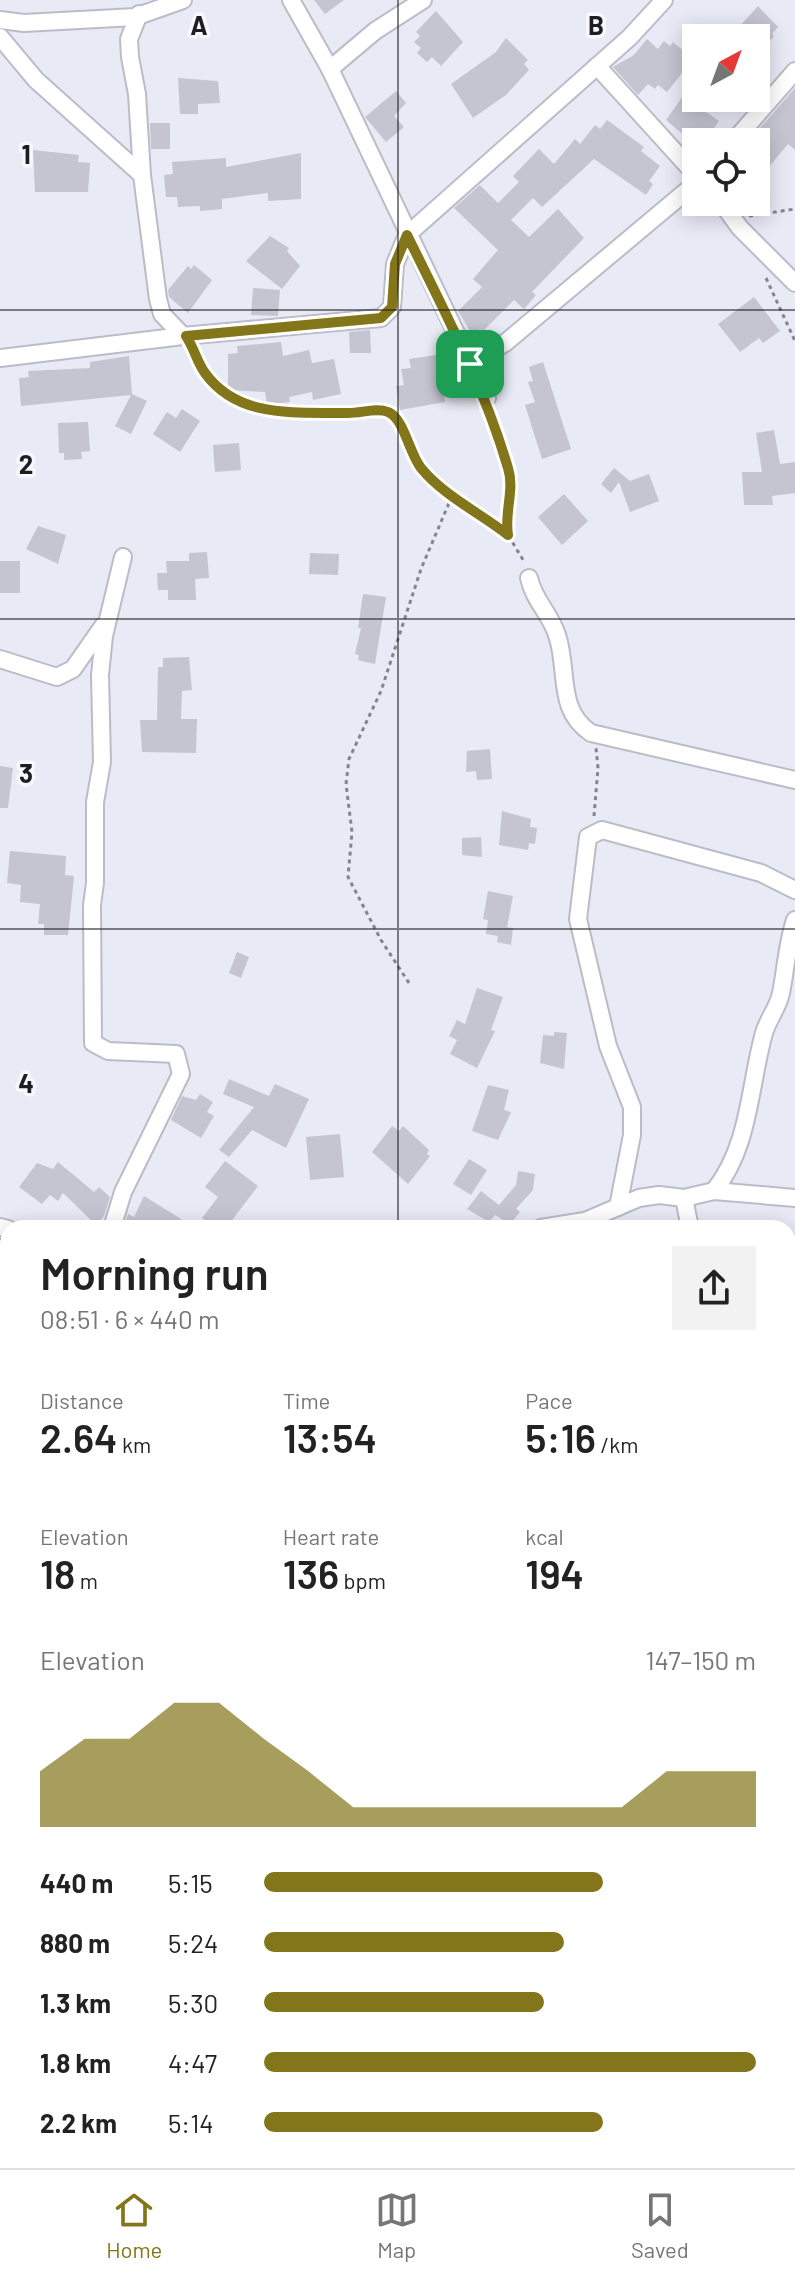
<!DOCTYPE html>
<meta charset="utf-8">
<style>
:root{--surface:#fff;--page:#f2f2f2;--text:#222;--muted:#767676;--line:#e0e0e0;--accent:#83761a}
body{margin:0;font-family:Barlow,sans-serif;background:var(--page);color:var(--text);height:100vh;display:flex;flex-direction:column;font-size:30px;white-space:nowrap}
*{box-sizing:border-box;margin:0}
p{font-size:26px;color:var(--muted)}
.icon{flex:none;width:44px;height:44px;fill:none;stroke:currentColor;stroke-width:2;stroke-linecap:round;stroke-linejoin:round}
.map{position:relative;flex:1;overflow:hidden}
.side{position:absolute;left:0px;top:1220px;width:796px;height:948px;display:flex;flex-direction:column;background:var(--surface);border-radius:24px 24px 0 0;box-shadow:0 4px 20px #0003}
.side>*{flex:none}
.needle{width:52px;rotate:41deg}
.buttons{position:absolute;left:682px;top:24px;display:grid;gap:16px}
.buttons a{display:grid;place-items:center;width:88px;height:88px;border-radius:0px;background:var(--surface);box-shadow:0 4px 20px #0003;font-size:40px}
.pin{position:absolute;display:grid;place-items:center;width:68px;height:68px;color:#fff;margin:-34px;border-radius:16px;box-shadow:0 4px 12px #0006}
.round{display:grid;place-items:center;flex:none;width:84px;height:84px;border-radius:0px;background:var(--page)}
.head{display:flex;align-items:center;justify-content:space-between;height:136px;padding:0 40px}
h1{font-size:44px;font-weight:600;line-height:60px}
.metrics{display:grid;grid-template-columns:repeat(3,1fr);gap:12px;height:136px;padding:8px 40px}
.metrics div{display:grid;align-content:center}
.metrics b{font-size:40px;font-weight:600}
.metrics small{font-size:22px;font-weight:400}
.metrics p{font-size:22px}
.chart{height:224px;padding:16px 40px}
.chart p{display:flex;justify-content:space-between}
.chart svg{width:100%;height:144px;margin-top:8px;fill:var(--accent);opacity:.7}
ul{padding:0 40px;list-style:none;font-size:26px}
li{display:grid;grid-template-columns:128px 96px 1fr;align-items:center;height:60px}
li i{height:20px;border-radius:10px;background:var(--accent)}
.dock{display:flex;justify-content:space-around;align-items:center;height:112px;border-top:2px solid var(--line);background:var(--surface);font-size:22px;color:var(--muted)}
.dock a{display:grid;justify-items:center;gap:4px}
.dock .selected{color:var(--accent)}
.map>svg:first-child{display:block}
.building{fill:#c4c5d1}
.lines{fill:none;stroke-linecap:round;stroke-linejoin:round}
.street-casing{stroke:#bbbcc8;stroke-width:20}
.secondary-casing{stroke:#bbbcc8;stroke-width:28}
.path{stroke:#84858e;stroke-width:3;stroke-dasharray:4 4;stroke-linecap:butt}
.street{stroke:#fff;stroke-width:16}
.secondary{stroke:#fff;stroke-width:24}
.route-casing{stroke:#fff;stroke-width:16}
.route{stroke:#83761a;stroke-width:10}
.grid{fill:none;stroke:#1d1d22;stroke-width:2;stroke-opacity:0.55}
.grid-label{font-size:26px;text-anchor:middle;font-weight:bold;fill:#1d1d22;stroke:#f7f7ff;stroke-width:7;stroke-linejoin:round;paint-order:stroke}
</style>
<div class="map">
<svg width="795" height="2168" viewBox="0 0 795 2168">
<rect width="100%" height="100%" fill="#e8eaf6"/>
<g class="building">
<path d="M314,0H344L325,14Z"/>
<path d="M758,6L778,27L772,34L774,36L756,57V38H729Z"/>
<path d="M436,11L463,42L441,66L432,57L427,62L417,53L421,48L414,42L420,36L416,32Z"/>
<path d="M506,38L528,60L524,64L529,70L506,95L473,118L451,84L496,52Z"/>
<path d="M647,39L658,49L664,41L670,46L673,42L693,59L667,92L658,85L655,89L648,84L638,95L613,67L634,55Z"/>
<path d="M178,78L218,81L220,103L198,104V114H180Z"/>
<path d="M795,88V150L788,144L763,174L756,169V142H748Z"/>
<path d="M396,91L406,103L394,116L404,127L386,142L365,117Z"/>
<path d="M683,96L719,121L706,139L702,136L695,145L666,120Z"/>
<path d="M607,120L644,147L641,151L660,166L649,181L653,184L646,195L594,159L542,207L533,198L511,220L529,237L558,209L584,238L532,292L536,295L524,309L514,300L483,331L480,329L473,336L458,311L482,287L473,279L498,250L454,208L480,185L498,203L519,182L513,176L539,149L554,164L575,139L580,144L595,125L600,129Z"/>
<path d="M150,123H170V149H151Z"/>
<path d="M33,150L79,155L78,162L90,163L88,192H35Z"/>
<path d="M301,153V199L268,201V193L222,199V209L200,211V206L178,207L177,197H166L164,175L173,174L172,162L226,158V167Z"/>
<path d="M270,236L289,248L287,251L300,266L282,289L246,261Z"/>
<path d="M194,265L212,280L188,313L169,297L168,290L188,266L191,269Z"/>
<path d="M253,288L280,290L278,316L251,315Z"/>
<path d="M754,297L780,331L763,343L759,338L740,352L718,324Z"/>
<path d="M370,330L371,353H350L349,332Z"/>
<path d="M281,342L283,356L309,350L312,363L334,359L341,394L313,400L312,392L289,397L290,402L267,405L265,392L228,390V354L238,353L237,346Z"/>
<path d="M436,355L445,402L400,410L396,386L404,385L401,369L411,368L409,359Z"/>
<path d="M129,356L132,394L147,401L131,434L115,426L131,395L21,406L19,378L29,377L28,371L90,368V362Z"/>
<path d="M543,362L571,449L542,459L525,405L535,402L528,382L533,381L529,367Z"/>
<path d="M182,409L200,421L180,452L153,434L167,412L176,418Z"/>
<path d="M88,422L90,451L81,452L82,459L64,460V453H59L58,423Z"/>
<path d="M774,430L780,464L795,462V493L772,496L773,505H744L742,472H762L756,433Z"/>
<path d="M239,443L241,470L215,472L213,445Z"/>
<path d="M614,468L630,481L649,474L659,501L630,512L619,482L611,493L601,484Z"/>
<path d="M564,494L588,521L562,545L538,517Z"/>
<path d="M38,526L66,535L58,564L26,549Z"/>
<path d="M207,552L209,578L195,579L196,600H168V590H158L157,573H167L166,561H189V553Z"/>
<path d="M310,553L339,554L338,575L309,574Z"/>
<rect x="0" y="561" width="20" height="32"/>
<path d="M363,594L386,597L375,664L358,660L359,655L355,654L361,628H358Z"/>
<path d="M189,657L192,690L182,691L181,719H197L196,753L142,752L140,720H157L158,667H163V658Z"/>
<path d="M490,749L492,779L477,780L476,771L466,772L467,751Z"/>
<path d="M0,766L13,768L8,808H0Z"/>
<path d="M502,811L531,819L530,827L537,828L535,844L529,843L528,850L499,845Z"/>
<path d="M481,837L482,857L462,855V838Z"/>
<path d="M10,851L66,856L65,875L74,876L68,935H44V924H38L40,904L20,902L21,885L7,883Z"/>
<path d="M488,891L513,896L507,927L513,928L511,945L497,942L498,936L486,934L488,920L483,919Z"/>
<path d="M237,952L249,957L241,978L229,973Z"/>
<path d="M477,988L503,997L491,1030L495,1031L477,1068L450,1054L457,1040L449,1036L457,1020L465,1024Z"/>
<path d="M554,1032L567,1033L564,1069L540,1063L543,1035L554,1036Z"/>
<path d="M229,1079L269,1096L275,1084L309,1099L286,1148L252,1130L229,1157L219,1150L254,1107L223,1094Z"/>
<path d="M488,1085L509,1090L504,1110L511,1112L498,1140L472,1131Z"/>
<path d="M200,1094L213,1102L207,1112L214,1116L201,1138L171,1120L182,1096L196,1100Z"/>
<path d="M392,1126L399,1131L403,1126L429,1150L427,1154L430,1156L408,1184L372,1152Z"/>
<path d="M340,1134L344,1177L310,1180L306,1137Z"/>
<path d="M469,1159L487,1170L471,1195L453,1184Z"/>
<path d="M225,1161L258,1186L226,1228H216L202,1218L218,1197L205,1187Z"/>
<path d="M58,1162L94,1192L99,1187L110,1197L104,1216L96,1225L63,1193L58,1201L50,1195L42,1204L19,1187L37,1163L53,1169Z"/>
<path d="M518,1171L535,1174L533,1190L516,1209L520,1212L510,1224L495,1215L489,1222L467,1209L481,1191L499,1205L516,1185Z"/>
<path d="M144,1196L181,1219L176,1228L124,1226L128,1214L134,1217Z"/>
</g>
<g class="lines">
<defs>
<g id="street">
<path d="M291,0L330,69L487,398"/>
<path d="M139,14L129,39L130,57L137,94L142,175L158,299L162,314L183,336"/>
<path d="M0,20L24,23L135,17L183,0"/>
<path d="M0,37L36,80L142,175"/>
<path d="M597,66L696,175"/>
<path d="M330,69L375,31L423,0"/>
<path d="M733,142L795,71"/>
<path d="M721,202L740,228L795,283"/>
<path d="M0,358L183,336L381,318L392,307L395,264L407,235L630,37L664,0"/>
<path d="M470,364L505,343L696,183"/>
<path d="M529,578C534,601 550,613 557,635C569,670 556,710 591,733L795,780"/>
<path d="M0,659L57,677L73,669L103,626"/>
<path d="M714,1191C750,1146 749,1087 764,1033C768,1019 778,1008 781,993C786,968 787,944 795,920"/>
<path d="M684,1198L690,1228"/>
<path d="M618,1207L632,1135V1107L608,1046L578,919L588,837L602,830L761,873L795,890"/>
<path d="M0,1227L8,1229"/>
<path d="M112,1228L123,1192L181,1074L176,1054L108,1051L93,1043L92,905L95,883V802L102,762L100,675L104,636L123,557"/>
<path d="M541,1228L585,1221L639,1198L659,1195L684,1198L714,1191L795,1198"/>
<path d="M788,1389L795,1387"/>
<path d="M788,1738L795,1734"/>
<path d="M0,1773L8,1765"/>
<path d="M0,1870L8,1873"/>
<path d="M0,1995L8,1996"/>
<path d="M172,2164V2160"/>
</g>
<g id="secondary">
<path d="M0,1477L8,1483"/>
<path d="M788,1943L795,1946"/>
</g>
</defs>
<use href="#street" class="street-casing"/>
<use href="#secondary" class="secondary-casing"/>
<g class="path">
<path d="M749,216L795,209"/>
<path d="M766,278L795,341"/>
<path d="M197,352C219,419 294,414 353,413C363,413 373,409 383,410C405,413 407,447 418,463C439,495 479,512 508,535"/>
<path d="M490,412L509,468L511,487L505,519L508,535L525,563"/>
<path d="M594,816L598,768L596,748"/>
<path d="M409,983L381,940L348,877L352,832L346,784L349,759L381,691L421,569L452,496"/>
<path d="M381,2160L388,2168"/>
</g>
<use href="#street" class="street"/>
<use href="#secondary" class="secondary"/>
</g>
<g class="lines">
<defs>
<path id="route" d="M407,235C445,312 484,386 508,468C515,490 504,512 508,535C480,513 444,496 421,468C409,453 404,418 388,412C376,407 359,414 346,413C296,412 238,419 205,373C197,362 194,348 186,336L381,318L392,307L395,264Z"/>
</defs>
<use href="#route" class="route-casing"/>
<use href="#route" class="route"/>
</g>
<path class="grid" d="M398,0V1228M0,310H795M0,619H795M0,929H795M0,1239H8M788,1239H795M0,1549H8M788,1549H795M0,1858H8M788,1858H795M398,2160V2168"/>
<g class="grid-label">
<text x="199" y="35">A</text>
<text x="596" y="35">B</text>
<text x="26" y="164">1</text>
<text x="26" y="474">2</text>
<text x="26" y="783">3</text>
<text x="26" y="1093">4</text>
</g>
</svg>
<div class="buttons">
<a><svg class="needle" viewBox="-14 -14 28 28"><path d="M0-13l5 13h-10z" fill="#e53935"/><path d="M0 13l5-13h-10z" fill="#767676"/></svg></a>
<a><svg class="icon" aria-label="locate" viewBox="0 0 24 24"><circle cx="12" cy="12" r="6"/><path d="M12 2v4M12 18v4M2 12h4M18 12h4"/></svg></a>
</div>
<div class="pin" style="left:470px;top:364px;background:#1e9e55"><svg class="icon" aria-label="arrive" viewBox="0 0 24 24"><path d="M6 21V4h12l-3 4 3 4H6"/></svg></div>
<section class="side">
<div class="head"><div><h1>Morning run</h1><p>08:51 · 6 × 440 m</p></div><a class="round"><svg class="icon" aria-label="share" viewBox="0 0 24 24"><path d="M12 15V3M7 8l5-5 5 5M5 13v7h14v-7"/></svg></a></div>
<div class="metrics">
<div><p>Distance</p><b>2.64<small> km</small></b></div>
<div><p>Time</p><b>13:54</b></div>
<div><p>Pace</p><b>5:16<small> /km</small></b></div>
</div>
<div class="metrics">
<div><p>Elevation</p><b>18<small> m</small></b></div>
<div><p>Heart rate</p><b>136<small> bpm</small></b></div>
<div><p>kcal</p><b>194</b></div>
</div>
<div class="chart"><p><span>Elevation</span>147–150 m</p>
<svg viewBox="0 0 160 44" preserveAspectRatio="none"><path d="M0 44V27L10 17L20 17L30 6L40 6L50 17L60 27L70 38L80 38L90 38L100 38L110 38L120 38L130 38L140 27L150 27L160 27V44z"/></svg>
</div>
<ul>
<li><b>440 m</b>5:15<i style="width:69%"></i></li>
<li><b>880 m</b>5:24<i style="width:61%"></i></li>
<li><b>1.3 km</b>5:30<i style="width:57%"></i></li>
<li><b>1.8 km</b>4:47<i style="width:100%"></i></li>
<li><b>2.2 km</b>5:14<i style="width:69%"></i></li>
</ul>
</section>
</div>
<nav class="dock">
<a class="selected"><svg class="icon" aria-label="home" viewBox="0 0 24 24"><path d="M3 11l9-7 9 7M6 9v11h12V9"/></svg>Home</a>
<a><svg class="icon" aria-label="map" viewBox="0 0 24 24"><path d="M3 6l6-2 6 2 6-2v14l-6 2-6-2-6 2zM9 4v14M15 6v14"/></svg>Map</a>
<a><svg class="icon" aria-label="saved" viewBox="0 0 24 24"><path d="M7 4h10v16l-5-4-5 4z"/></svg>Saved</a>
</nav>
